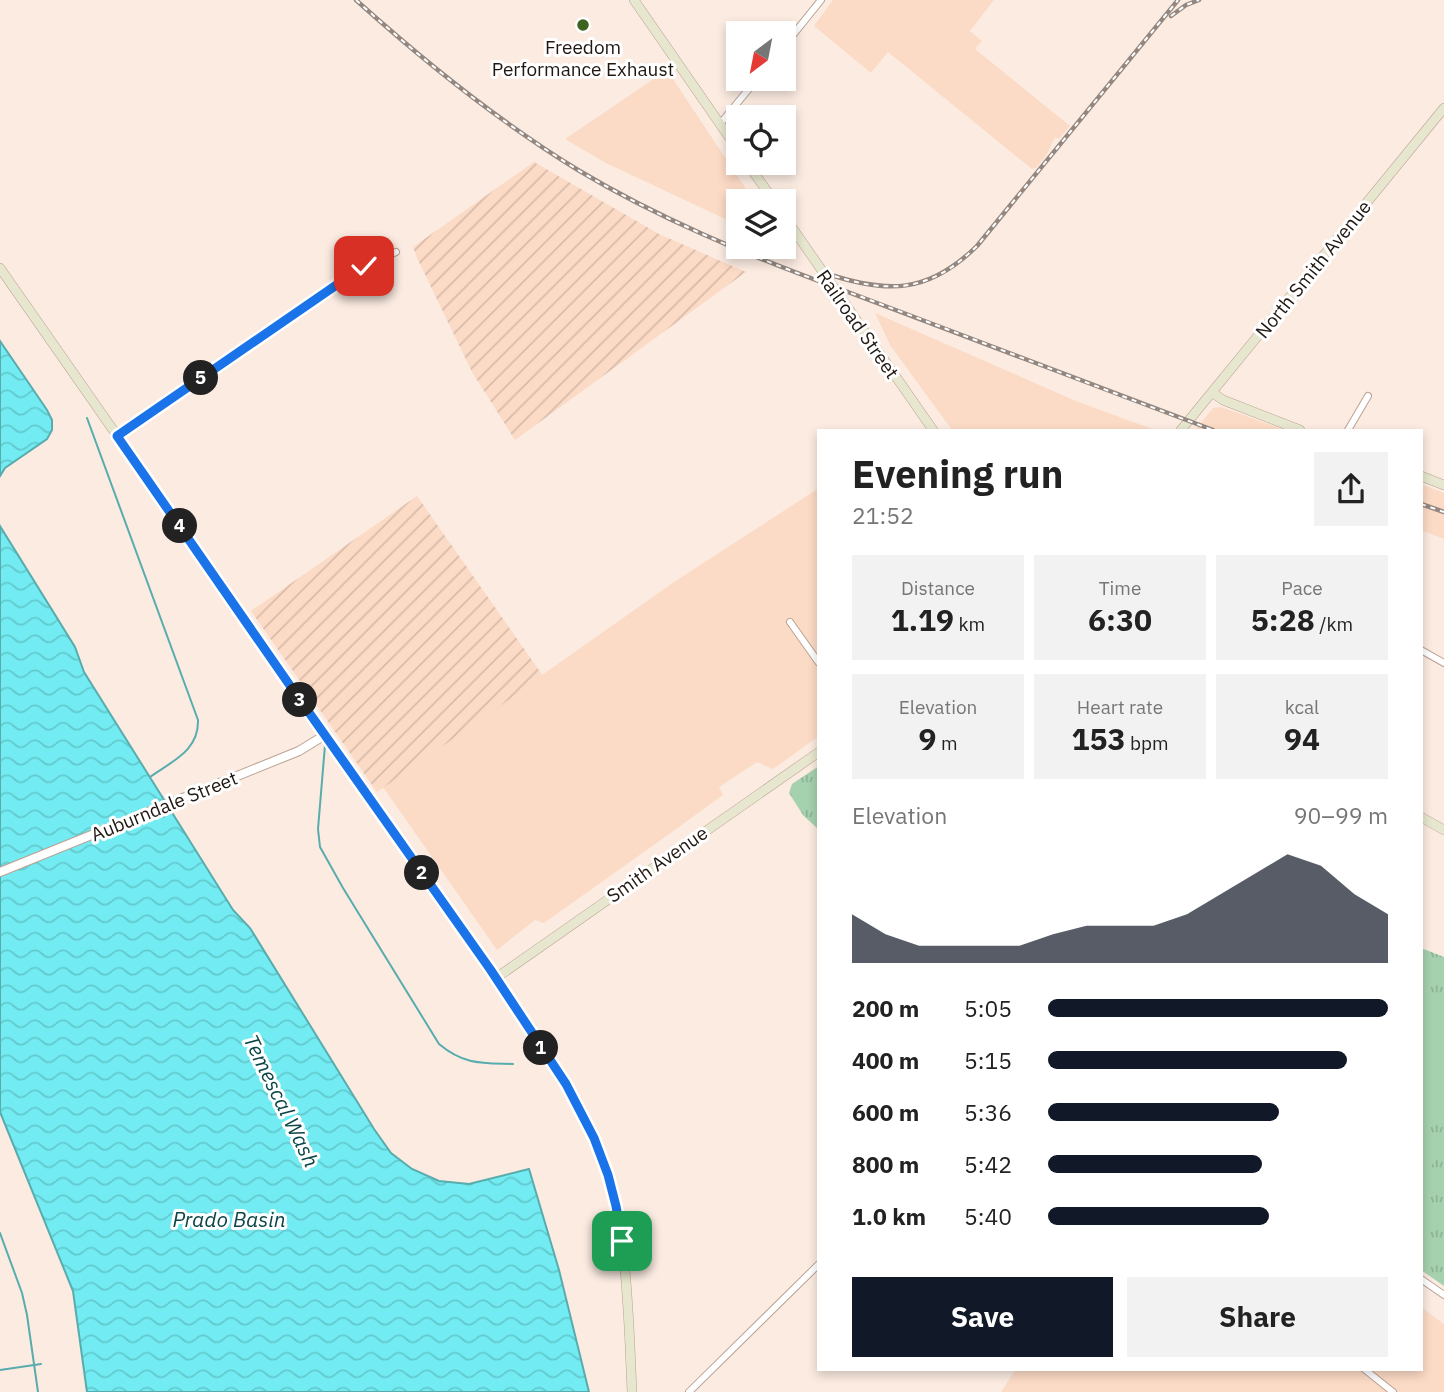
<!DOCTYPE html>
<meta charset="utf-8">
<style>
:root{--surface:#fff;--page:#f2f2f2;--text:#222;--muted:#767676;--accent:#111827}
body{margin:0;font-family:"IBM Plex Sans",sans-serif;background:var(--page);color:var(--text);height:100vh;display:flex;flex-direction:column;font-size:26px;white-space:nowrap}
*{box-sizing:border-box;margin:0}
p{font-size:23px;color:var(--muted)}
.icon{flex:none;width:38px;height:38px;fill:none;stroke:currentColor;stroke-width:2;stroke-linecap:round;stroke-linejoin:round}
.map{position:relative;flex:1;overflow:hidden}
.panel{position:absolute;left:817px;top:429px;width:606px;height:942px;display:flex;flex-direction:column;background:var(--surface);border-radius:0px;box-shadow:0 4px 10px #0003}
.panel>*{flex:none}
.needle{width:46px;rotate:212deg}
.buttons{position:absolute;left:726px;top:21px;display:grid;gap:14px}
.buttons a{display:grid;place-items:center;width:70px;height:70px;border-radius:0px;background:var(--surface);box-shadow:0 4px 10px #0003;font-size:35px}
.pin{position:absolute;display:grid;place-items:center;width:60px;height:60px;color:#fff;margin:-30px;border-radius:14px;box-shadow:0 4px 10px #0006}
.km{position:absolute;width:35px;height:35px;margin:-18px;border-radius:50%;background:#222;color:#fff;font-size:19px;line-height:35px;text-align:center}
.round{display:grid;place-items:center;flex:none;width:74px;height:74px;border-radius:0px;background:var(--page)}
.headline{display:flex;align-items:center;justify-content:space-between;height:119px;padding:0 35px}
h1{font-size:38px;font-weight:700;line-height:52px}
.metrics{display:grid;grid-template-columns:repeat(3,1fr);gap:10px;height:119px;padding:7px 35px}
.metrics div{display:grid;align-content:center;border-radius:0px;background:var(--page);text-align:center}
.metrics b{font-size:30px;font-weight:700}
.metrics small{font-size:19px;font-weight:400}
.metrics p{font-size:19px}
.chart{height:196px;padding:14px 35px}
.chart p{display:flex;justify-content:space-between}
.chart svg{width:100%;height:126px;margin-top:7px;fill:var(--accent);opacity:.7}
.cta{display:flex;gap:14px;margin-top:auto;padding:14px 35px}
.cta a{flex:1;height:80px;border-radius:0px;background:var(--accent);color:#fff;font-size:28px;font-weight:700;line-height:80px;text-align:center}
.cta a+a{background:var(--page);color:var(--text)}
ul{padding:0 35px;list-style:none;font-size:23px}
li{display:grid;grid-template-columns:112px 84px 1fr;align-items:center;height:52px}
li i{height:18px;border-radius:9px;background:var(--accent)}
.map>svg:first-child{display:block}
.built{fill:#fcdbc6}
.industrial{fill:url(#industrial-furrows)}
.park{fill:url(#park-tufts)}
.garden{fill:#a5d1ae}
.water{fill:url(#water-waves);stroke:#59acae;stroke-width:2}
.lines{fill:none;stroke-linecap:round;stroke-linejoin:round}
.stream{stroke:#59acae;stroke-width:2}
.minor-casing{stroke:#bba293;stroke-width:8}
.tertiary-casing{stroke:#bba293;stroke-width:10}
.secondary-casing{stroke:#bba293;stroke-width:10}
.minor{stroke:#fff;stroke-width:6}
.tertiary{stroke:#fff;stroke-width:8}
.secondary{stroke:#e7e6ce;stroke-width:9}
.rail-casing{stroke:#93877f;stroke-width:4.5}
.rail{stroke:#fff;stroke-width:2;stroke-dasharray:5;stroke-linecap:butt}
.route-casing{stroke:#fff;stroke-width:14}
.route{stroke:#1a73e8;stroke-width:9}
.poi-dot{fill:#3e631c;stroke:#fff;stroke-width:2.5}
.labels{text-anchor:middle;stroke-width:6;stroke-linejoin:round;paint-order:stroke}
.poi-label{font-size:19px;fill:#201711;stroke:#fff}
.street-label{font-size:19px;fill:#201711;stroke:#fff}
.water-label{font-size:21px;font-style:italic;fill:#0c4548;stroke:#fff}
</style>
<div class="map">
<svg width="1444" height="1392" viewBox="0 0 1444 1392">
<defs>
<pattern id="industrial-furrows" width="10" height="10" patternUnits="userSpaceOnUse" patternTransform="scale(1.75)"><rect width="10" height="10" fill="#fcdbc6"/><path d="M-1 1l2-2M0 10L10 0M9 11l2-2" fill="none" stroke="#d8bba9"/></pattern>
<pattern id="park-tufts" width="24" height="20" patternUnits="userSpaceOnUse" patternTransform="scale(1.75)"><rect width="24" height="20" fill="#a5d1ae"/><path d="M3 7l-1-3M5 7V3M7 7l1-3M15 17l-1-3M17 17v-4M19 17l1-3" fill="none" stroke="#8eb395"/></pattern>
<pattern id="water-waves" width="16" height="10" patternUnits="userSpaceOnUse" patternTransform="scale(1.75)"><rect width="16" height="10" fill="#72ecf2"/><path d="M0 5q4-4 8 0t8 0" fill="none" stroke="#62cace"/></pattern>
</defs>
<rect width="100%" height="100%" fill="#fbebe1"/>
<g class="built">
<path d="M833,0H994L970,31L982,41L975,49L1070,126L1059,139L1055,137L1046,156L1036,168L1032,169L888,52L871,73L814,26Z"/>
<path d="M667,70L754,201H738V225L606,163L565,139Z"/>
<path d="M875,313L1076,401L1155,430H952L890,345Z"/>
<path d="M1221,407L1238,413L1284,430H1195L1213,408Z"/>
<path d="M1421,484L1444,493V539L1421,530Z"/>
<path d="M819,488V736L773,769L757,762L719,787L723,795L672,832L544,923L535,920L497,950L383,787L674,582Z"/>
<path d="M1421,1307L1444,1324V1392H1001L1016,1369L1421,1368Z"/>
</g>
<g class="industrial">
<path d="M534,162L659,234L746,272L515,440L472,372L418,260L413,247Z"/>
<path d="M417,496L543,676L377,792L251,611Z"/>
</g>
<g class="park">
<path d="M819,766V830L803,815L789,793L792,784Z"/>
<path d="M1421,948L1444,957V1286L1421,1270Z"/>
</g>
<g class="garden">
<path d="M1421,993L1444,999V1117L1421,1103Z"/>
<path d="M1421,1138L1439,1145L1441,1154L1434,1161L1421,1188Z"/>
</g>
<g class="water">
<path d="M0,341L47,410L52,420V430L47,439L5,468L0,476Z"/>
<path d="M0,526L75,647L84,672L233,910L250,928L374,1129L391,1153L412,1169L439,1181L469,1184L529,1169L559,1270L589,1392H87L73,1291L0,1112Z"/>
</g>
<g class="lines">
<g class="stream">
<path d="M87,418L198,720C199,751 172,761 150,777"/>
<path d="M325,745L318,829L320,847L343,888L439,1044C464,1065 482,1063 513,1064"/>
<path d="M0,1233L22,1293L27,1315L38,1392"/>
<path d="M0,1370L41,1364"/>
</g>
<defs>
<g id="minor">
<path d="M784,46L821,0"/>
<path d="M720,124L757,79"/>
<path d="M1348,430L1368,396"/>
<path d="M117,436L364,266L396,252"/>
<path d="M790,622L819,663"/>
<path d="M1421,650L1444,663"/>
<path d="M1421,1279L1444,1295"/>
<path d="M1363,1368L1393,1392"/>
<path d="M689,1392L819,1264"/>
</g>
<path id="tertiary" d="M0,872L299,751L325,735"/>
<g id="secondary">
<path d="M634,0L738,150"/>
<path d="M747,163L774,201"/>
<path d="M784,216L933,430"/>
<path d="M0,268C130,454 259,640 389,825C434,890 480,955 523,1021C549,1059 577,1096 595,1139C628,1219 628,1307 632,1392"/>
<path d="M1213,393L1223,400L1300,430"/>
<path d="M1181,430L1444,108"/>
<path d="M1421,476L1444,485"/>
<path d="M1421,817L1444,830"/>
<path d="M496,978L819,752"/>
</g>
</defs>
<use href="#minor" class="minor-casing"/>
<use href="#tertiary" class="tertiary-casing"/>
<use href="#secondary" class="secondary-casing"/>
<use href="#minor" class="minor"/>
<use href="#tertiary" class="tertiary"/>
<use href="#secondary" class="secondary"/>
<defs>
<g id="rail">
<path d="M356,0C426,63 498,121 578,170C658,218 745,254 832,286C959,333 1086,383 1213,430"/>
<path d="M1171,16L1186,5L1199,0"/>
<path d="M825,273C887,294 928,294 977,246L1178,0"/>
<path d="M1421,504L1444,512"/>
</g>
</defs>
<use href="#rail" class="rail-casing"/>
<use href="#rail" class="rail"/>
</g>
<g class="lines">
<defs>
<path id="route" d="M364,266L117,436L291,687L490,969L566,1084L594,1138L608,1175L616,1206L622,1241"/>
</defs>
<use href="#route" class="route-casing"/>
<use href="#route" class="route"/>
</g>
<circle class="poi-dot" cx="583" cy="25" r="7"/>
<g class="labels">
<g class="poi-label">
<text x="583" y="54">Freedom<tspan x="583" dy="22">Performance Exhaust</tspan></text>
</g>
<g class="street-label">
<text transform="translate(1313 269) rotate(-51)" y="7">North Smith Avenue</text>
<text transform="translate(858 324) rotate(55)" y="7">Railroad Street</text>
<text transform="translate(164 806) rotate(-22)" y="7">Auburndale Street</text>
<text transform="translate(657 864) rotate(-35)" y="7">Smith Avenue</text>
</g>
<g class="water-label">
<text transform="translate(281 1101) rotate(64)" y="7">Temescal Wash</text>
<text x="229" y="1227">Prado Basin</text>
</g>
</g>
</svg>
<div class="buttons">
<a><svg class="needle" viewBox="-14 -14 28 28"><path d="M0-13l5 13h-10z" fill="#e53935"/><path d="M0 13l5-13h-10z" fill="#767676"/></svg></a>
<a><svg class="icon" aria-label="locate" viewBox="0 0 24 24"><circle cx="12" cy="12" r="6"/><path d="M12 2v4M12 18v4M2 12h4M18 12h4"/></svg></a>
<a><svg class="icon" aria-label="layers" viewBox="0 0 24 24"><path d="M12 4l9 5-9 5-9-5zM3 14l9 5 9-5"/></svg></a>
</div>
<div class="pin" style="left:622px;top:1241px;background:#1e9e55"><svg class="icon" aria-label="arrive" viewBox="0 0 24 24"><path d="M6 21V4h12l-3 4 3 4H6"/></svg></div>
<div class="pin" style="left:364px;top:266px;background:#d93025"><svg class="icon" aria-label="check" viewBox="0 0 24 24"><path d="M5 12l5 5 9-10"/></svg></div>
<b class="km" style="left:541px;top:1048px">1</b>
<b class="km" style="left:422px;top:873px">2</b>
<b class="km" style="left:300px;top:700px">3</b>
<b class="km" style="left:180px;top:526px">4</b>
<b class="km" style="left:201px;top:378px">5</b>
<section class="panel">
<div class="headline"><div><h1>Evening run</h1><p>21:52</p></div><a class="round"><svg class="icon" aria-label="share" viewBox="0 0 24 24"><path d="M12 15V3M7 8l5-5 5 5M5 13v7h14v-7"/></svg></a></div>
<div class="metrics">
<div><p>Distance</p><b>1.19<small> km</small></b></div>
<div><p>Time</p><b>6:30</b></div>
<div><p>Pace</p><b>5:28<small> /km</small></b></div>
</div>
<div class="metrics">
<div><p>Elevation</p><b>9<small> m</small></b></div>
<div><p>Heart rate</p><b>153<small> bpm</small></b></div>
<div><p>kcal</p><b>94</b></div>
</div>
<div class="chart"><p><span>Elevation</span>90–99 m</p>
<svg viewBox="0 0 160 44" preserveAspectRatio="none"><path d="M0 44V27L10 34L20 38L30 38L40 38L50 38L60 34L70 31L80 31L90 31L100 27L110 20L120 13L130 6L140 10L150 20L160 27V44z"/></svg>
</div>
<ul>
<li><b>200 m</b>5:05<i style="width:100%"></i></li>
<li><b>400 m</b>5:15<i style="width:88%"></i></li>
<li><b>600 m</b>5:36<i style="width:68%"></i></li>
<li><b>800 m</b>5:42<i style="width:63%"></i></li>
<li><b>1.0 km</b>5:40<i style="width:65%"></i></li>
</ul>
<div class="cta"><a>Save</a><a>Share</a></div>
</section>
</div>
